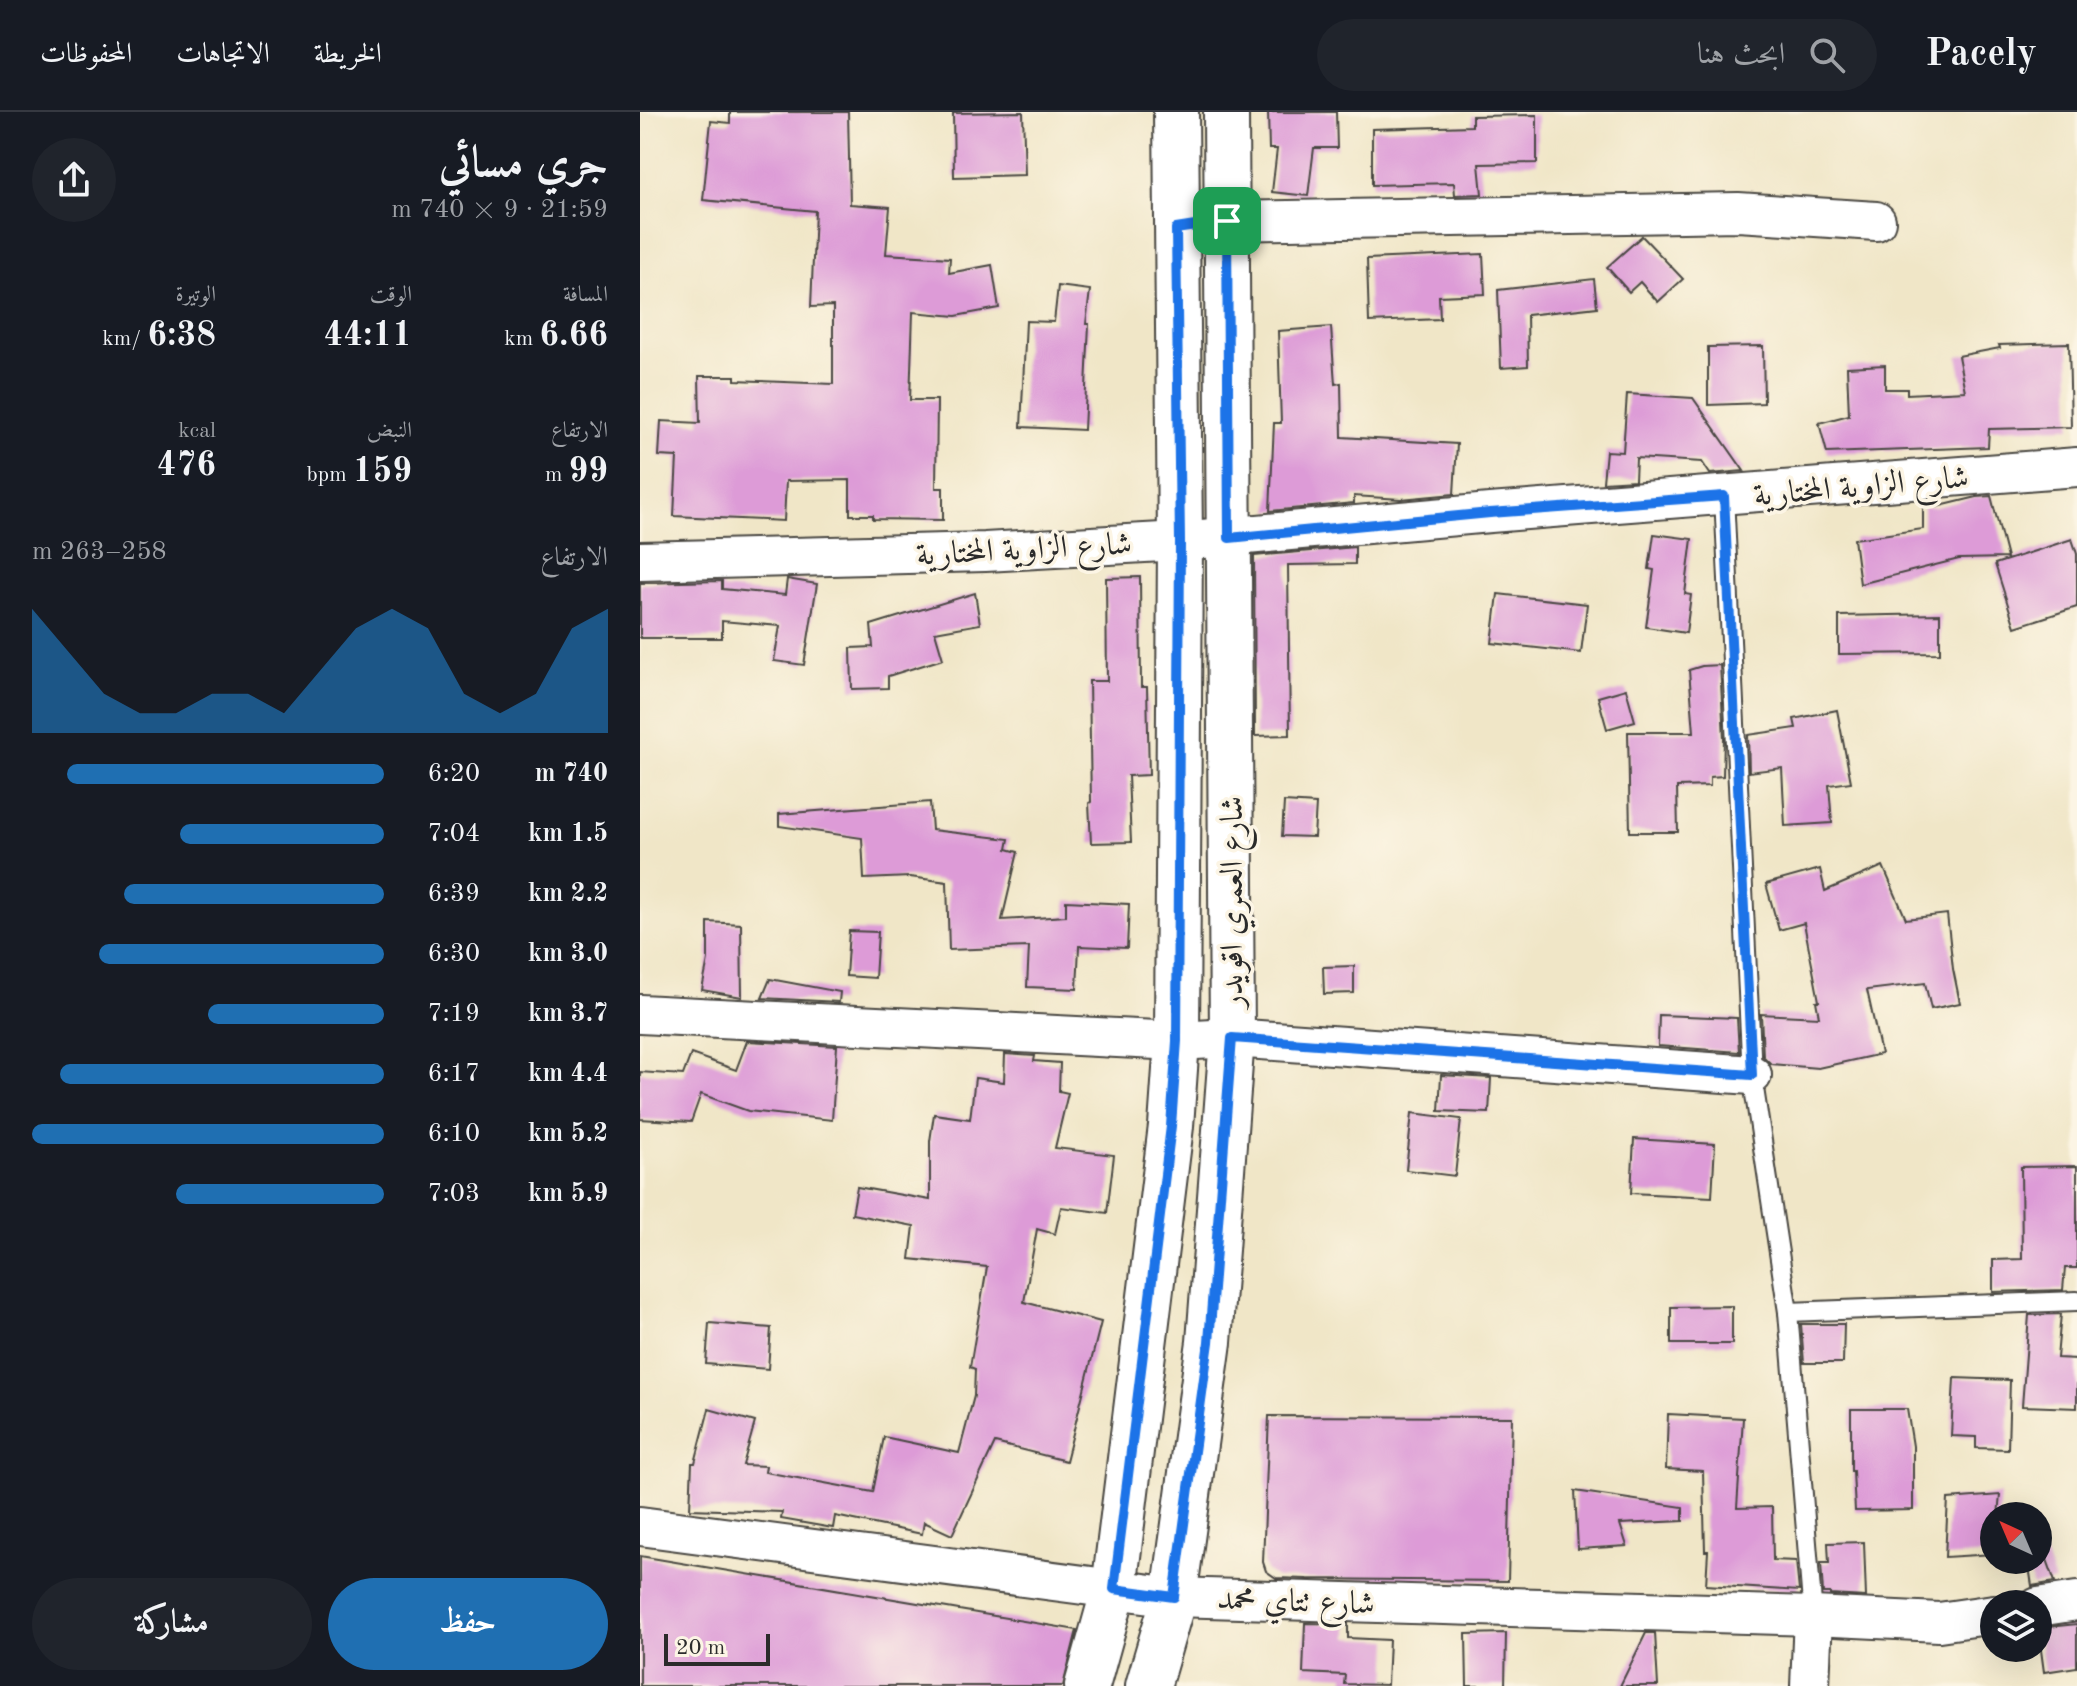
<!DOCTYPE html>
<html lang="ar">
<meta charset="utf-8">
<style>
:root{--surface:#171b24;--page:#20242c;--text:#f1f3f6;--muted:#9ea1a6;--line:#363941;--accent:#1f6fb2}
body{margin:0;font-family:"Old Standard TT",Amiri,serif;background:var(--page);color:var(--text);direction:rtl;height:100vh;display:flex;flex-direction:column;font-size:30px;white-space:nowrap}
*{box-sizing:border-box;margin:0}
p{font-size:26px;color:var(--muted)}
.icon{flex:none;width:44px;height:44px;fill:none;stroke:currentColor;stroke-width:2;stroke-linecap:round;stroke-linejoin:round}
.map{position:relative;flex:1;overflow:hidden;direction:ltr}
.panel{display:flex;flex-direction:column;background:var(--surface);width:640px}
.panel>*{flex:none}
.needle{width:52px;rotate:316deg}
.controls{position:absolute;left:1340px;top:1390px;display:grid;gap:16px}
.controls a{display:grid;place-items:center;width:72px;height:72px;border-radius:50%;background:var(--surface);box-shadow:0 8px 32px #0002;font-size:40px}
.scale{position:absolute;left:24px;bottom:20px;width:106px;box-sizing:border-box;padding-left:8px;border:4px solid #2b2b2b;border-top:0;font-size:22px;line-height:28px;white-space:nowrap;color:#2b2b2b;-webkit-text-stroke:6px #fcf5e5;paint-order:stroke}
.pin{position:absolute;display:grid;place-items:center;width:68px;height:68px;color:#fff;margin:-34px;border-radius:16px;box-shadow:0 4px 12px #0006}
.round{display:grid;place-items:center;flex:none;width:84px;height:84px;border-radius:42px;background:var(--page)}
.summary{display:flex;align-items:center;justify-content:space-between;height:136px;padding:0 32px}
h1{font-size:44px;font-weight:800;line-height:60px}
.stats{display:grid;grid-template-columns:repeat(3,1fr);gap:12px;height:136px;padding:8px 32px}
.stats div{display:grid;align-content:center}
.stats b{font-size:34px;font-weight:800}
.stats small{font-size:22px;font-weight:400}
.stats p{font-size:22px}
.chart{height:224px;padding:16px 32px}
.chart p{display:flex;justify-content:space-between}
.chart svg{width:100%;height:144px;margin-top:8px;fill:var(--accent);opacity:.7}
.button{display:flex;gap:16px;margin-top:auto;padding:16px 32px}
.button a{flex:1;height:92px;border-radius:48px;background:var(--accent);color:#fff;font-size:32px;font-weight:800;line-height:92px;text-align:center}
.button a+a{background:var(--page);color:var(--text)}
ul{padding:0 32px;list-style:none;font-size:26px}
li{display:grid;grid-template-columns:128px 96px 1fr;align-items:center;height:60px}
li i{height:20px;border-radius:10px;background:var(--accent)}
header{display:flex;align-items:center;gap:48px;box-sizing:border-box;height:112px;padding:0 40px;background:var(--surface);border-bottom:2px solid var(--line)}
header strong{font-size:38px}
nav{display:flex;gap:44px;margin-inline-start:auto;font-size:28px}
.search{width:560px;height:72px;background:var(--page);display:flex;align-items:center;gap:20px;box-sizing:border-box;padding:0 28px;border-radius:44px;color:var(--muted);font-size:30px}
main{display:flex;flex:1;min-height:0}
.map>svg:first-child{display:block}
.building{fill:#dd9bd7}
.lines{fill:none;stroke-linecap:round;stroke-linejoin:round}
.service-casing{stroke:#494742;stroke-width:22}
.minor-casing{stroke:#494742;stroke-width:42}
.tertiary-casing{stroke:#494742;stroke-width:48}
.service{stroke:#fff;stroke-width:18}
.minor{stroke:#fff;stroke-width:38}
.tertiary{stroke:#fff;stroke-width:44}
.route-casing{stroke:#fff;stroke-width:16}
.route{stroke:#1a73e8;stroke-width:10}
.labels{text-anchor:middle;stroke-width:7;stroke-linejoin:round;paint-order:stroke}
.street-label{font-size:32px;fill:#2b2b2b;stroke:#fcf5e5}
</style>
<header>
<strong>Pacely</strong>
<div class="search"><svg class="icon" aria-label="search" viewBox="0 0 24 24"><circle cx="10" cy="10" r="6"/><path d="M15 15l6 6"/></svg>ابحث هنا</div>
<nav><a>الخريطة</a><a>الاتجاهات</a><a>المحفوظات</a></nav>
</header>
<main>
<div class="map">
<svg width="1437" height="1574" viewBox="0 0 1437 1574">
<rect width="100%" height="100%" fill="#fcf5e5"/>
<filter id="ink" filterUnits="userSpaceOnUse"><feTurbulence type="fractalNoise" baseFrequency=".0125" numOctaves="2"/><feDisplacementMap in="SourceGraphic" scale="16" xChannelSelector="R" yChannelSelector="G"/><feConvolveMatrix kernelMatrix="1 2 1 2 8 2 1 2 1" color-interpolation-filters="sRGB"/></filter>
<filter id="wash" filterUnits="userSpaceOnUse"><feTurbulence type="fractalNoise" baseFrequency=".006" numOctaves="4" result="noise"/><feDisplacementMap in="SourceGraphic" scale="32" xChannelSelector="R" yChannelSelector="G"/><feGaussianBlur stdDeviation="1.8" result="paint"/><feColorMatrix in="noise" values="0 0 0 0 0 0 0 0 0 0 0 0 0 0 0 0 0 1.4 0 .05"/><feComposite in="paint" operator="in"/></filter>
<g filter="url(#wash)">
<rect width="100%" height="100%" fill="#f0e6c7"/>
<g id="blocks">
<g class="building">
<path d="M90,0H208L210,92L250,95L246,142L310,146L309,161L352,153L359,196L316,204L273,200L270,288H297L296,376H303V408L233,407V403H210V368L146,369L144,409L34,404L37,345L19,344L21,309L60,311L59,264H95V268L193,272V194L171,195L175,99L63,88L71,9L90,11Z"/>
<path d="M383,0L385,63L314,65L313,1Z"/>
<path d="M628,0H696L697,36H674L668,84L632,80L637,37H629Z"/>
<path d="M897,3V51L839,52L842,82L815,83L814,71L732,73V17L832,14V4Z"/>
<path d="M1002,124L1043,167L1018,190L1000,170L989,180L967,155Z"/>
<path d="M843,142L845,182L799,184L800,207L729,210L727,147Z"/>
<path d="M954,167L957,195L887,203L888,254L861,256L858,178Z"/>
<path d="M418,174L450,178L446,212H449L444,318L381,315L386,209L414,210Z"/>
<path d="M691,215L695,272L701,271L702,325L817,332L814,382L761,387L714,384V391L630,399L634,311H641L638,219Z"/>
<path d="M1429,231L1431,315L1349,317L1348,335L1187,341L1179,311L1209,303L1207,255L1245,253V277H1267V282L1325,279L1318,244L1360,236L1359,233Z"/>
<path d="M1123,234L1124,291L1068,293V235Z"/>
<path d="M987,282L1053,286L1104,359L1070,362L1062,350L996,346L995,368L963,370L966,339L983,340Z"/>
<path d="M1351,384L1367,446L1319,447L1220,472L1214,427L1283,417V395H1296L1337,385Z"/>
<path d="M1014,422L1052,427L1045,482L1051,483L1046,521L1006,515L1014,458L1009,457Z"/>
<path d="M1432,427L1437,442V495L1375,515L1355,452Z"/>
<path d="M715,435V452L648,453L650,623L615,624L614,444Z"/>
<path d="M500,465L501,575H507L509,663L488,664L491,730L451,731L449,691L451,690L449,569H467L466,466Z"/>
<path d="M147,467L177,472L164,553L134,549L140,514L82,509V526H0V471L82,469V477L145,483Z"/>
<path d="M335,481L340,512L295,520L303,547L248,564V576L212,577L211,536L233,535L231,513Z"/>
<path d="M858,482L947,492L941,541L852,531Z"/>
<path d="M1300,502V541L1199,542V504Z"/>
<path d="M1080,553L1084,626L1083,664L1070,665V674L1037,675L1038,720H990L988,620H1054L1049,558L1062,554Z"/>
<path d="M986,577L995,609L967,617L958,585Z"/>
<path d="M1197,598L1211,670L1189,673L1192,711L1145,714L1142,656L1109,660L1108,623L1156,616L1154,607Z"/>
<path d="M290,690L292,718L369,727L367,737L378,740L362,808L426,804V789L489,792L487,836L439,834L437,877L387,875L389,835L309,838L307,770L270,765L224,767L222,726L139,714V702Z"/>
<path d="M644,690L676,692L674,725L642,724Z"/>
<path d="M1243,754L1266,807L1307,802L1313,857L1320,891L1291,897L1285,871L1227,878L1241,942L1178,956L1131,952L1123,944L1121,902L1179,905L1176,889H1179L1164,811L1139,818L1126,772L1180,757L1185,779Z"/>
<path d="M68,810L101,812L102,885L62,878L68,848Z"/>
<path d="M209,819L238,820L235,866L206,864Z"/>
<path d="M714,854V881L684,882L683,855Z"/>
<path d="M130,867L200,880L199,890L122,886Z"/>
<path d="M1019,903L1097,906L1099,940L1018,934Z"/>
<path d="M107,929L197,934L192,1008L108,999L61,982L51,1010L0,1007V960L43,963L51,942L96,958Z"/>
<path d="M365,942L395,944L394,949L420,951L419,979L428,981L415,1036L474,1043L467,1101L421,1095L415,1122L397,1117L384,1190L461,1210L426,1349L355,1331L312,1423L284,1410L282,1422L195,1404L193,1416L141,1407L142,1400L50,1397L52,1351H55L69,1297L115,1310L103,1353L126,1354L125,1360L233,1380L244,1325L319,1341L334,1284L335,1257L330,1255L347,1155L270,1147L274,1114L212,1102L217,1075L290,1088V1029L294,1002L330,1007L335,966L364,970Z"/>
<path d="M801,963L851,966L849,1001L799,999Z"/>
<path d="M772,1001L821,1007L815,1064L766,1058Z"/>
<path d="M994,1027L1075,1032L1072,1085L991,1081Z"/>
<path d="M1437,1054V1156H1425L1423,1178L1353,1180V1148L1382,1147L1381,1055Z"/>
<path d="M1092,1194V1232H1031V1195Z"/>
<path d="M1421,1202L1417,1246L1437,1247V1296L1382,1294L1389,1203Z"/>
<path d="M69,1211L131,1216L128,1257L66,1252Z"/>
<path d="M1161,1212H1204L1203,1251H1164Z"/>
<path d="M1314,1266L1370,1268L1368,1337L1336,1336V1325L1311,1324Z"/>
<path d="M1211,1297H1267L1273,1334V1398L1215,1399L1213,1359H1211Z"/>
<path d="M1028,1302L1103,1306L1097,1396L1132,1395L1133,1448L1156,1449L1159,1479L1066,1473L1068,1439H1065L1063,1359L1026,1357Z"/>
<path d="M629,1304L872,1305L868,1469L667,1467L636,1466L626,1459L623,1450Z"/>
<path d="M935,1379L1043,1395V1409L980,1412L987,1434L938,1437Z"/>
<path d="M1360,1383L1358,1404H1354V1442L1305,1445L1308,1387Z"/>
<path d="M1398,1422L1415,1470L1392,1474L1388,1448H1398Z"/>
<path d="M1224,1430L1226,1485L1190,1483V1481H1183L1181,1451H1189L1188,1431Z"/>
<path d="M0,1444L437,1518L423,1574H0Z"/>
<path d="M665,1511L708,1512V1526L749,1528L747,1573L704,1572L705,1563L663,1561Z"/>
<path d="M1437,1512V1555L1404,1560L1398,1516Z"/>
<path d="M866,1521L865,1574H827L826,1522Z"/>
<path d="M1006,1521H1015L1018,1574H980Z"/>
</g>
</g>
</g>
<g filter="url(#ink)">
<use href="#blocks" fill-opacity="0" stroke="#494742" stroke-width="2"/>
<g class="lines">
<defs>
<g id="service">
<path d="M1084,384L1112,963L1148,1200L1173,1504"/>
<path d="M1148,1200L1437,1189"/>
</g>
<g id="minor">
<path d="M536,117L587,109L1098,100L1236,109"/>
<path d="M0,449L345,440L540,429L850,401L1437,355"/>
<path d="M0,902L537,929L592,926L1112,963"/>
<path d="M0,1414L534,1485L1173,1504L1299,1510L1354,1502"/>
<path d="M1398,1495L1437,1489"/>
<path d="M1170,1574L1173,1504"/>
</g>
<g id="tertiary">
<path d="M447,1574L474,1477L531,1014L537,929L540,429L536,0"/>
<path d="M508,1574L534,1485L569,1230L592,926L586,0"/>
</g>
</defs>
<use href="#service" class="service-casing"/>
<use href="#minor" class="minor-casing"/>
<use href="#tertiary" class="tertiary-casing"/>
<use href="#service" class="service"/>
<use href="#minor" class="minor"/>
<use href="#tertiary" class="tertiary"/>
</g>
</g>
<g class="lines" filter="url(#ink)">
<defs>
<path id="route" d="M587,109L589,426L850,401L1084,384L1112,963L592,926L569,1230L534,1485L474,1477L531,1014L537,929L540,429L536,117Z"/>
</defs>
<use href="#route" class="route-casing"/>
<use href="#route" class="route"/>
</g>
<g class="labels">
<g class="street-label">
<text transform="translate(1221 373) rotate(-5)" y="11">شارع الزاوية المختارية</text>
<text transform="translate(384 436) rotate(-3)" y="11">شارع الزاوية المختارية</text>
<text transform="translate(591 790) rotate(-90)" y="11">شارع العمري اقويدر</text>
<text transform="translate(656 1488) rotate(2)" y="11">شارع تتاي محمد</text>
</g>
</g>
</svg>
<div class="controls">
<a><svg class="needle" viewBox="-14 -14 28 28"><path d="M0-13l5 13h-10z" fill="#e53935"/><path d="M0 13l5-13h-10z" fill="#9ea1a6"/></svg></a>
<a><svg class="icon" aria-label="layers" viewBox="0 0 24 24"><path d="M12 4l9 5-9 5-9-5zM3 14l9 5 9-5"/></svg></a>
</div>
<div class="scale">20 m</div>
<div class="pin" style="left:587px;top:109px;background:#1e9e55"><svg class="icon" aria-label="arrive" viewBox="0 0 24 24"><path d="M6 21V4h12l-3 4 3 4H6"/></svg></div>
</div>
<section class="panel">
<div class="summary"><div><h1>جري مسائي</h1><p>21:59 · 9 × 740 m</p></div><a class="round"><svg class="icon" aria-label="share" viewBox="0 0 24 24"><path d="M12 15V3M7 8l5-5 5 5M5 13v7h14v-7"/></svg></a></div>
<div class="stats">
<div><p>المسافة</p><b>6.66<small> km</small></b></div>
<div><p>الوقت</p><b>44:11</b></div>
<div><p>الوتيرة</p><b>6:38<small> /km</small></b></div>
</div>
<div class="stats">
<div><p>الارتفاع</p><b>99<small> m</small></b></div>
<div><p>النبض</p><b>159<small> bpm</small></b></div>
<div><p>kcal</p><b>476</b></div>
</div>
<div class="chart"><p><span>الارتفاع</span>258–263 m</p>
<svg viewBox="0 0 160 44" preserveAspectRatio="none"><path d="M0 44V6L10 19L20 32L30 38L40 38L50 32L60 32L70 38L80 25L90 12L100 6L110 12L120 32L130 38L140 32L150 12L160 6V44z"/></svg>
</div>
<ul>
<li><b>740 m</b>6:20<i style="width:90%"></i></li>
<li><b>1.5 km</b>7:04<i style="width:58%"></i></li>
<li><b>2.2 km</b>6:39<i style="width:74%"></i></li>
<li><b>3.0 km</b>6:30<i style="width:81%"></i></li>
<li><b>3.7 km</b>7:19<i style="width:50%"></i></li>
<li><b>4.4 km</b>6:17<i style="width:92%"></i></li>
<li><b>5.2 km</b>6:10<i style="width:100%"></i></li>
<li><b>5.9 km</b>7:03<i style="width:59%"></i></li>
</ul>
<div class="button"><a>حفظ</a><a>مشاركة</a></div>
</section>
</main>
